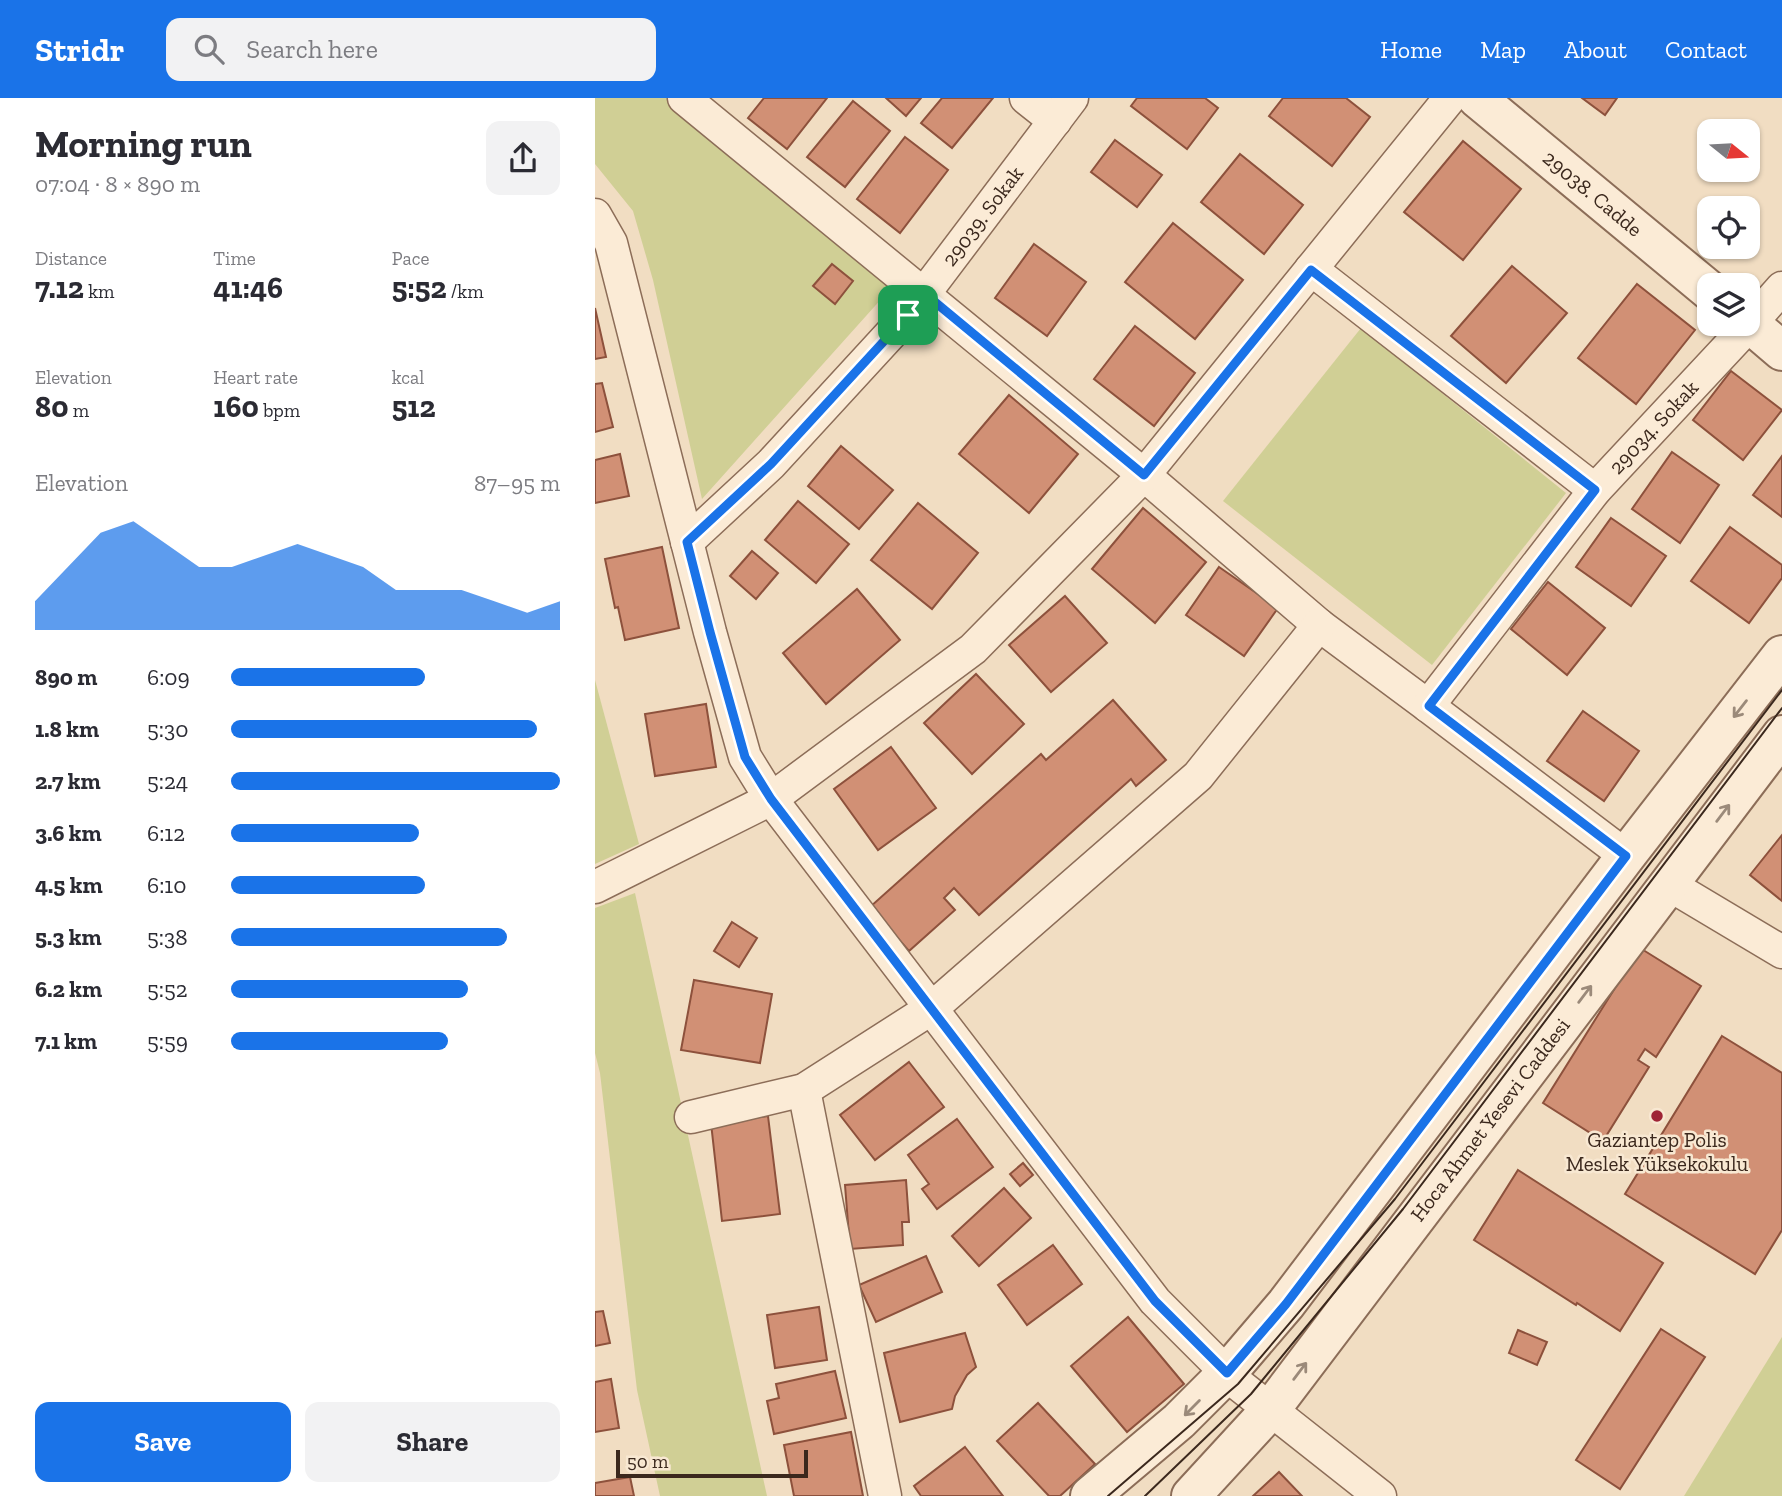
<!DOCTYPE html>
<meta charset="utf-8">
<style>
:root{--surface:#fff;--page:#f2f2f3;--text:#2b2b33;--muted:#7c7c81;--accent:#1a73e8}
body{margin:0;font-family:"Zilla Slab",serif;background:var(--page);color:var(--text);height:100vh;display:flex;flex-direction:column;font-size:26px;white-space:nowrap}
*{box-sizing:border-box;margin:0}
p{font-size:23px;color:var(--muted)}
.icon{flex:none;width:38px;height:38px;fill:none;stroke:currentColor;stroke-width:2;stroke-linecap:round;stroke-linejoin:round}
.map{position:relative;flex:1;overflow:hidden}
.details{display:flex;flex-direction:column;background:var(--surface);width:595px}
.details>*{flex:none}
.needle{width:46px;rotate:108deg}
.buttons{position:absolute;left:1102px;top:21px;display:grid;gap:14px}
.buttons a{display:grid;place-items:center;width:63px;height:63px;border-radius:14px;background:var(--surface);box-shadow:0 2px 5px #0004;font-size:35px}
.scale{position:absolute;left:21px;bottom:18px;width:192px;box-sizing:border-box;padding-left:7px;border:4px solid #3b281d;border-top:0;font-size:19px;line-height:24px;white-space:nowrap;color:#3b281d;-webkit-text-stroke:5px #f8e8d2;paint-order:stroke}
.pin{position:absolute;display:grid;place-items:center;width:60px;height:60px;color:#fff;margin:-30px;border-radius:14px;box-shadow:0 4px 10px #0006}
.round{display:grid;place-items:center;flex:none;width:74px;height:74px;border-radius:14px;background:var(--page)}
.headline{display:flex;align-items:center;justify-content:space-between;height:119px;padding:0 35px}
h1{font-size:38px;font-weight:700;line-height:52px}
.metrics{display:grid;grid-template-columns:repeat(3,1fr);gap:10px;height:119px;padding:7px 35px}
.metrics div{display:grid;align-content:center}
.metrics b{font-size:30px;font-weight:700}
.metrics small{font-size:19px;font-weight:400}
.metrics p{font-size:19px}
.chart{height:196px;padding:14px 35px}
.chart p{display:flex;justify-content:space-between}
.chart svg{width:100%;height:126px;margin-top:7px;fill:var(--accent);opacity:.7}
.primary-button{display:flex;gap:14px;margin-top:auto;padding:14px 35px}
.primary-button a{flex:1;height:80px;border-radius:14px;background:var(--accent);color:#fff;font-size:28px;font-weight:700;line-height:80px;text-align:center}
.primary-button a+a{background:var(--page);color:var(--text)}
ul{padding:0 35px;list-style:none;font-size:23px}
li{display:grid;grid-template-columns:112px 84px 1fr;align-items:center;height:52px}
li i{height:18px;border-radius:9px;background:var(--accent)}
header{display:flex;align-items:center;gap:42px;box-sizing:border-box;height:98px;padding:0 35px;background:var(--accent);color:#fff}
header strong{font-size:33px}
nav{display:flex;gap:38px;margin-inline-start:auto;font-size:24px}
.search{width:490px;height:63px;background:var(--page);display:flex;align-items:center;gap:18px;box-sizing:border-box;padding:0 24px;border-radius:14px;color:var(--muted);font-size:26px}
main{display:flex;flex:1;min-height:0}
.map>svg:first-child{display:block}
.green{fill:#d0cf95}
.building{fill:#d19075;stroke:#8d513c;stroke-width:2}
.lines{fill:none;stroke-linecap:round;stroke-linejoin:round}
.minor-casing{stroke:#8c6d58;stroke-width:35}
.tertiary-casing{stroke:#8c6d58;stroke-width:42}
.minor{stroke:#fbebd6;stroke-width:32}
.tertiary{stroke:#fbebd6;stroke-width:38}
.tram{stroke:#3b281d;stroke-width:2}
.oneway{stroke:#9b8a7a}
.route-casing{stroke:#fff;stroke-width:14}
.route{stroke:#1a73e8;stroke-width:9}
.poi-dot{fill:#9f2435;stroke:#f8e8d2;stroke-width:2.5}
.labels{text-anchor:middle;stroke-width:5;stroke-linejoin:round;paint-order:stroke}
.street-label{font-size:21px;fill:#3b281d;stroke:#f8e8d2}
.poi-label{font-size:21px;fill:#3b281d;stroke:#f8e8d2}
</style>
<header>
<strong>Stridr</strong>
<div class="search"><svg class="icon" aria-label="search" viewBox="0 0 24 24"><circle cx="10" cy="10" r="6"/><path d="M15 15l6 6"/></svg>Search here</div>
<nav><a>Home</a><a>Map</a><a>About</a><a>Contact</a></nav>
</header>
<main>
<section class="details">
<div class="headline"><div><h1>Morning run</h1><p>07:04 · 8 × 890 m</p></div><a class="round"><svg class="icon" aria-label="share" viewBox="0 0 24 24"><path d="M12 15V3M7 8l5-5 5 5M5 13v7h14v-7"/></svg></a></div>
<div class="metrics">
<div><p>Distance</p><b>7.12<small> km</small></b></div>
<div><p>Time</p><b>41:46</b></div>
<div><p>Pace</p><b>5:52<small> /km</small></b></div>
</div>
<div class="metrics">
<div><p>Elevation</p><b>80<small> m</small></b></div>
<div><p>Heart rate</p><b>160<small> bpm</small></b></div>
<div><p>kcal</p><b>512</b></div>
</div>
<div class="chart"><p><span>Elevation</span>87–95 m</p>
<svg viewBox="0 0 160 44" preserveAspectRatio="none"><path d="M0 44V34L10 22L20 10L30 6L40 14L50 22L60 22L70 18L80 14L90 18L100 22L110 30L120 30L130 30L140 34L150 38L160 34V44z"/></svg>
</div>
<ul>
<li><b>890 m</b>6:09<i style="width:59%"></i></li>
<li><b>1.8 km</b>5:30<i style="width:93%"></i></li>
<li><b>2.7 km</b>5:24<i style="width:100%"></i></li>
<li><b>3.6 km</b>6:12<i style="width:57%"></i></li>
<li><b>4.5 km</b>6:10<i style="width:59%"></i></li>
<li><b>5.3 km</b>5:38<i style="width:84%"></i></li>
<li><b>6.2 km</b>5:52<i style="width:72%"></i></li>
<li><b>7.1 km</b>5:59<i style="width:66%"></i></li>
</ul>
<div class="primary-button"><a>Save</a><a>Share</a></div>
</section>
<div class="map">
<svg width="1187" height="1398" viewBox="0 0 1187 1398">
<rect width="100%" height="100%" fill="#f1ddc2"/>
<g class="green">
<path d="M0,0H73L297,189L107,401L58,182L38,113L0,66Z"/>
<path d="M766,230L971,395L837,567L628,403Z"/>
<path d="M0,582L44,746L0,766Z"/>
<path d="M40,795L172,1398H65L42,1292L5,975L0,955V810Z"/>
<path d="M1187,1239V1398H1089Z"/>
</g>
<g class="building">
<path d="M169,0H232L192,51L153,20Z"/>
<path d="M291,0H326L311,18Z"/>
<path d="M347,0H398L357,50L326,25Z"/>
<path d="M542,0H610L623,10L592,51L536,8Z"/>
<path d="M688,0H751L775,19L737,68L674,18Z"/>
<path d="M987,0H1022L1010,17Z"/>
<path d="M258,3L295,33L250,89L212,59Z"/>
<path d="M310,39L353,72L305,135L262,101Z"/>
<path d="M520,42L567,77L542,109L496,74Z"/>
<path d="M868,43L926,91L868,162L809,114Z"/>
<path d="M645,56L708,107L669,156L606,104Z"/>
<path d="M578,125L648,182L600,241L530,184Z"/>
<path d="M439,146L491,184L452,238L400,200Z"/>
<path d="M237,166L258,183L240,206L218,188Z"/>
<path d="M917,168L972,215L911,285L856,238Z"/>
<path d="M1042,186L1100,232L1041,306L983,260Z"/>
<path d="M0,210L11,259L0,261Z"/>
<path d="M540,228L600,275L559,328L499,281Z"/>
<path d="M1136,273L1187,312L1148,362L1098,322Z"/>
<path d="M7,285L18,329L0,334V286Z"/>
<path d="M414,297L483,356L434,415L364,356Z"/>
<path d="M246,348L298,392L264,431L213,388Z"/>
<path d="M1077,354L1124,387L1085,445L1037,411Z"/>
<path d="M25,356L34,398L0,405V362Z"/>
<path d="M1187,358V419L1158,397Z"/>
<path d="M203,403L254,446L221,485L170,442Z"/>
<path d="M323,405L383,455L337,511L276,462Z"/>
<path d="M548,410L611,464L560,525L497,471Z"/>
<path d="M1016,420L1071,458L1036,508L981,469Z"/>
<path d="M1135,429L1187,467V480L1154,525L1096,483Z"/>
<path d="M67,449L84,530L30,542L23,509L20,510L10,461Z"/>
<path d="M157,453L183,475L161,501L135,478Z"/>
<path d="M624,469L683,510L649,558L591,517Z"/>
<path d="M953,484L1010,530L972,577L916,531Z"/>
<path d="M262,491L305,542L231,606L188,555Z"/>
<path d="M470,498L512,545L456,594L414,547Z"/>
<path d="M381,576L429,626L377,676L329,625Z"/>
<path d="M518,602L571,662L541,688L536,681L384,817L359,790L349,800L360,812L314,853L275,809L446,656L451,662Z"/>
<path d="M111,606L121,669L60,678L50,616Z"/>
<path d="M988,613L1044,653L1009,703L952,663Z"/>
<path d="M296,649L341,710L283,752L239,691Z"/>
<path d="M1187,737V803L1155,777Z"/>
<path d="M137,824L162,840L144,869L119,853Z"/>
<path d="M1045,850L1106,888L1061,959L1050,951L1043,962L1054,969L1008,1043L948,1005Z"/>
<path d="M99,882L177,896L165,965L86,952Z"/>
<path d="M1127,938L1187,975V1132L1160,1176L1030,1096Z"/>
<path d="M314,964L349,1009L280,1062L245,1017Z"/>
<path d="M173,1018L185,1116L127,1123L116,1025Z"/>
<path d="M362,1021L398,1069L342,1111L327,1091L334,1086L313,1057Z"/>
<path d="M428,1065L438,1077L425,1088L415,1076Z"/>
<path d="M923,1072L1068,1165L1025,1233L982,1205L981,1207L879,1142Z"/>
<path d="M311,1082L314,1124H307L308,1147L255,1151L250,1087Z"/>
<path d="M409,1090L436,1120L384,1168L357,1138Z"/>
<path d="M458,1147L487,1186L432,1227L403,1187Z"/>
<path d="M331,1158L347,1194L281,1224L264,1187Z"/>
<path d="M224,1209L232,1262L180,1270L172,1217Z"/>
<path d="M8,1213L15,1245L0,1248V1214Z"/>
<path d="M533,1219L589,1286L532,1334L476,1268Z"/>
<path d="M1066,1231L1110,1259L1025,1391L981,1362Z"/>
<path d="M923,1232L952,1244L942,1267L914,1255Z"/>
<path d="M370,1235L381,1269L372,1277L360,1298L357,1311L305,1324L289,1255Z"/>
<path d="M240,1273L251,1320L179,1336L172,1303L184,1300L181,1286Z"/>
<path d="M16,1281L24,1330L0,1334V1284Z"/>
<path d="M443,1305L500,1366L465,1398H454L402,1343Z"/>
<path d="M256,1334L268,1398H199L189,1347Z"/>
<path d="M370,1349L408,1398H326L319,1388Z"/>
<path d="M684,1374L707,1398H658Z"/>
<path d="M35,1379L39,1398H0V1385Z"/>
</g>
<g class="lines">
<defs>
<g id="minor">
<path d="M89,0L549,377L724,527L833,608L1031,758"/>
<path d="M431,0L460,23"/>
<path d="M0,117L16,145L115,534L150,659L176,701L560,1203L643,1286L785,1398"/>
<path d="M716,171L1000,392"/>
<path id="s1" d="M92,444L176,366L313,217L477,0"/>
<path id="s2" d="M833,608L1000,392L1155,226L1187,190"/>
<path d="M1073,786L1187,854"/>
<path d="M0,789L176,701L378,551L549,377L855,0"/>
<path d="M209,992L290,1398"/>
<path d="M96,1019L209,992L337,910L603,678L724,527"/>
</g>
<g id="tertiary">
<path id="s3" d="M882,0L1115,193"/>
<path d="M1153,224L1187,253"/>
<path d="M495,1398L584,1323L632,1275L691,1206L1031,758L1187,557"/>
<path id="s4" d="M596,1398L676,1311L1187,637"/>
</g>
</defs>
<use href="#minor" class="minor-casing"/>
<use href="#tertiary" class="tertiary-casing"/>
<use href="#minor" class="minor"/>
<use href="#tertiary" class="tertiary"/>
<g class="tram">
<path d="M513,1398L643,1286L800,1101L1187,592"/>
<path d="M550,1398L656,1296L808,1111L1187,610"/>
</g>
</g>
<defs><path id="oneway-shaft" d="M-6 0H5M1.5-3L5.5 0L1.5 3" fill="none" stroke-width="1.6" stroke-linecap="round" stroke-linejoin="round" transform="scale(1.75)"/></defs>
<g class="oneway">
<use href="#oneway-shaft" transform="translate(1145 611) rotate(128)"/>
<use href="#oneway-shaft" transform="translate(1128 715) rotate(-53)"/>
<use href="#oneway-shaft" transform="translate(990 896) rotate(-53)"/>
<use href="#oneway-shaft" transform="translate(705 1273) rotate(-53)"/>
<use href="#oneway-shaft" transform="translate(597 1310) rotate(135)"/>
</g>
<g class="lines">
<defs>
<path id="route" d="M716,172L1000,392L834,608L1031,758L691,1206L632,1275L560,1203L176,701L150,659L115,534L92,444L176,366L313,217L329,195L549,377Z"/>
</defs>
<use href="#route" class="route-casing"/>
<use href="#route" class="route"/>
</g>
<circle class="poi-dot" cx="1062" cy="1018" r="7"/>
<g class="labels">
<g class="street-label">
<text dy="7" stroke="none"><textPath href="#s3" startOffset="150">29038. Cadde</textPath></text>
<text dy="7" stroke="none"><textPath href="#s1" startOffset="441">29039. Sokak</textPath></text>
<text dy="7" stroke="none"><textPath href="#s2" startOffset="359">29034. Sokak</textPath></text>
<text dy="7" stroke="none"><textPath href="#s4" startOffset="481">Hoca Ahmet Yesevi Caddesi</textPath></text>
</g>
<g class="poi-label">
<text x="1062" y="1049">Gaziantep Polis<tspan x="1062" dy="24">Meslek Yüksekokulu</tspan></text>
</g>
</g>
</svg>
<div class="buttons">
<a><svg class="needle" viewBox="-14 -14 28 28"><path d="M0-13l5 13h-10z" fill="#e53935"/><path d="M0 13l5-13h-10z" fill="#7c7c81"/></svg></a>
<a><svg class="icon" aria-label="locate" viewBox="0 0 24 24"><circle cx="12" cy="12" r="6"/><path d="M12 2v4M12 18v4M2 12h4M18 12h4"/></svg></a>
<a><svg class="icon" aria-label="layers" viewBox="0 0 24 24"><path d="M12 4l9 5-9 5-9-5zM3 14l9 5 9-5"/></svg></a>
</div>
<div class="scale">50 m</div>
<div class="pin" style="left:313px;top:217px;background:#1e9e55"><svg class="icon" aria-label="arrive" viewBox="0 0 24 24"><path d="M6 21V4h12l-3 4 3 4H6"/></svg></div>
</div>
</main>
